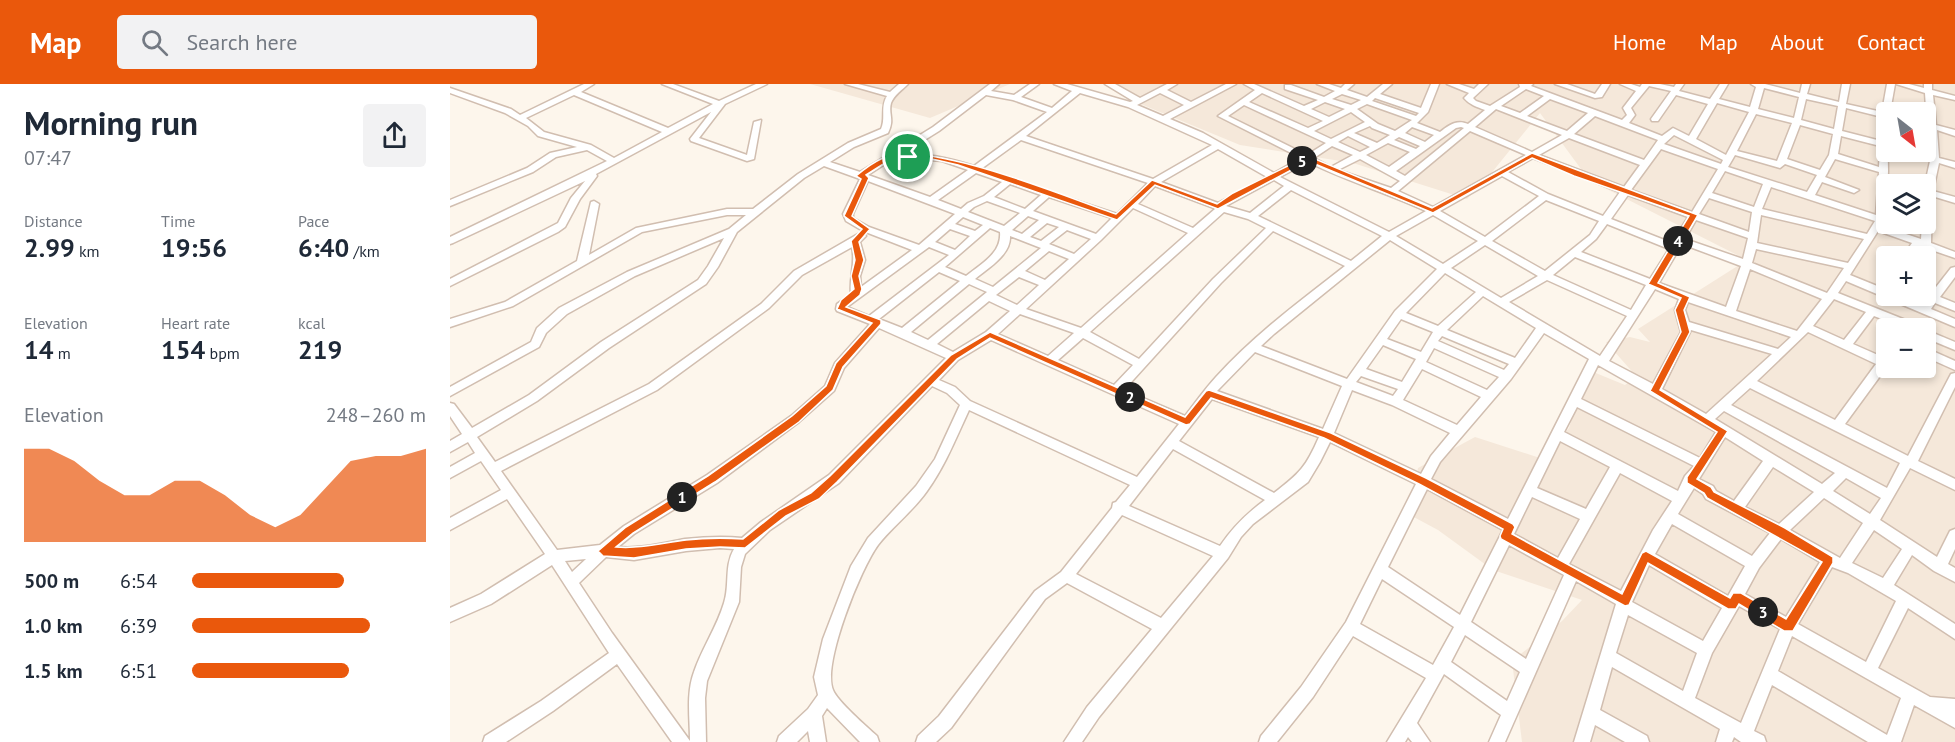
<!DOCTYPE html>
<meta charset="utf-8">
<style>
:root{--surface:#fff;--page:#f2f2f3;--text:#1f2937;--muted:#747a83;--accent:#ea580c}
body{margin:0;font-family:"PT Sans",sans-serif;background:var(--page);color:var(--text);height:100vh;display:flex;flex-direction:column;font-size:22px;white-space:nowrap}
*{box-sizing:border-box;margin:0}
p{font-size:20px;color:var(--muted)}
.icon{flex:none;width:33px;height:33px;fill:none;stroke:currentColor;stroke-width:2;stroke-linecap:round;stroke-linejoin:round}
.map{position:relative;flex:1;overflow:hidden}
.details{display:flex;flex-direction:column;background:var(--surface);width:450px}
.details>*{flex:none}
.needle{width:39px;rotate:149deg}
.controls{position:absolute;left:1426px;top:18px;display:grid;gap:12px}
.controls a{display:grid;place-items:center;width:60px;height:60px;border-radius:6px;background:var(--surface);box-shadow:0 3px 9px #0003;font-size:30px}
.pin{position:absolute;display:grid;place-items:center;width:51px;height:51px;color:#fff;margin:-26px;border:3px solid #fff;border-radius:50%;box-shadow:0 2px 6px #0007}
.km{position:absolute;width:30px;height:30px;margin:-15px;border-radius:50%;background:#222;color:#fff;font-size:16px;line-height:30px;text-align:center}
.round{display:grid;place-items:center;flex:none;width:63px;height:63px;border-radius:6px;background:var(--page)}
.headline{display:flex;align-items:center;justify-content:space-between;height:102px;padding:0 24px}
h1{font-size:33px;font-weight:800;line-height:45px}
.stats{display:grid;grid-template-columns:repeat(3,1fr);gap:9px;height:102px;padding:6px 24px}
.stats div{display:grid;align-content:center}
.stats b{font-size:26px;font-weight:800}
.stats small{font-size:16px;font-weight:400}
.stats p{font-size:16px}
.chart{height:168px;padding:12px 24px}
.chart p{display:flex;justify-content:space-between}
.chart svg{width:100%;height:108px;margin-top:6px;fill:var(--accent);opacity:.7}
ul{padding:0 24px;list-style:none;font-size:20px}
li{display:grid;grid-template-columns:96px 72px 1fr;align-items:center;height:45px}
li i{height:15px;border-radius:8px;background:var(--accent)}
header{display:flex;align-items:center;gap:36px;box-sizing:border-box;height:84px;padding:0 30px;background:var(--accent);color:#fff}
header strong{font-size:28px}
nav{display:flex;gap:33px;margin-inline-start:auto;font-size:21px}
.search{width:420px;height:54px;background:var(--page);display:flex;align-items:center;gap:15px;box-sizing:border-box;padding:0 21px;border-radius:6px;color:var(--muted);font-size:22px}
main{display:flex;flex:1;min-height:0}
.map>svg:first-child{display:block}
.residential{fill:#f5e8da;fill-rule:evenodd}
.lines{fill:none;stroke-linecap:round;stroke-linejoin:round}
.street-casing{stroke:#d1beb0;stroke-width:3}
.street{fill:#fff;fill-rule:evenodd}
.route{fill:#ea580c;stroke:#fff;stroke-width:1.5;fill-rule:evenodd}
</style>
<header>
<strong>Map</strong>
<div class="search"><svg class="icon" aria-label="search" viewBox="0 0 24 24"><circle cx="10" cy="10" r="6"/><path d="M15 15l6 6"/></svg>Search here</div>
<nav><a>Home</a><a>Map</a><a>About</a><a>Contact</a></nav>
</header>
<main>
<section class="details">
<div class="headline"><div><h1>Morning run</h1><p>07:47</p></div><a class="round"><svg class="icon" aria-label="share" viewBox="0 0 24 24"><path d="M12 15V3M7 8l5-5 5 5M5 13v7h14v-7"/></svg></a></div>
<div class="stats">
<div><p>Distance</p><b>2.99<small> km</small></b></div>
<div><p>Time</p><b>19:56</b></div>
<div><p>Pace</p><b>6:40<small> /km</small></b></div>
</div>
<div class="stats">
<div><p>Elevation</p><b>14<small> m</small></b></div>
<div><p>Heart rate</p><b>154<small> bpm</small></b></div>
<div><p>kcal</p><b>219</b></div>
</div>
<div class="chart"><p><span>Elevation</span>248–260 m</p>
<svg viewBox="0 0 160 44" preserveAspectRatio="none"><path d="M0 44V6L10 6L20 11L30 19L40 25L50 25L60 19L70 19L80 25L90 33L100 38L110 33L120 22L130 11L140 9L150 9L160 6V44z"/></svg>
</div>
<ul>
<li><b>500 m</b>6:54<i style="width:65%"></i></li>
<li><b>1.0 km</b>6:39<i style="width:76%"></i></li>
<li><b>1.5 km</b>6:51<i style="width:67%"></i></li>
</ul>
</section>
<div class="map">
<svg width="1505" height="658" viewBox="0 0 1505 658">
<rect width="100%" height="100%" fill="#fdf6ec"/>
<g class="residential">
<path d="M360,0H560L480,34Z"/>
<path d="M653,0H1505V658H1072L1062,577L1112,537L1132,516L1043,486L988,446L960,431L968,384L1025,353L1093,375L1119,344L1136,285L1175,301L1186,292L1156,258L1180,253L1200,258L1188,245L1297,176L1139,96L1090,29L1039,92L1017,115L903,79L790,61L676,14ZM1437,28H1476V68H1437ZM1437,100H1476V140H1437ZM1437,172H1476V212H1437ZM1437,244H1476V284H1437Z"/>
</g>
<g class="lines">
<defs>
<g id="street">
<path d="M134,0H144L131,8L218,44L263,20L212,0H223L269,17L306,0H317L275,20L249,54L297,71L304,38L311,36L304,75L297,77L241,57L240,55L261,28L146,90L147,92L130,115L115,143L108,148L0,202V195L108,139L121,114L135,97L3,159L0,160V153L157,77L137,66L106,73L83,88L0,122V116L77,84L100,69L127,63L88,52L78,42L55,29L0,9V4L61,25L70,31ZM124,11L212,48L164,74L141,61L94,48L76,34Z"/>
<path d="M395,0H408L440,8L449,0H458C452,6 444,11 441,19C438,30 445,35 438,49L404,63L380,78L410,88L483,43L540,0H549L541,7L564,11L580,0H589L571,13L602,24L622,7L604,0H617L680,18L683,17L655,0H665L690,14L717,0H727L717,6L741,18L776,0H786L720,35L753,49L824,89L851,74L768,32L805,6L794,0H804L854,22L868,16L835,5V1H841L874,13L885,7L867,0H879L891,4L895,0H904L897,6L917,13L933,0H942L930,10L971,24L981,0H989L978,28L967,39L990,48C999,41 1007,35 1018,40L1035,26C1027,23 1020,21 1014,14L1019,9L997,0H1009L1024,5L1029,0H1038L1023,14L1026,17L1040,22L1070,3L1069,0H1083L1081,2L1172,36L1177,31L1173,24L1186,7L1170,0H1181L1190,3L1192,0H1210L1224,3L1226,0H1234L1229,7L1260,15L1270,0H1278L1269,15L1300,23L1306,3L1301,0H1315L1350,9L1352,0H1360L1357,10L1389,18L1392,0H1400L1396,20L1432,28L1437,0H1445L1440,28H1437L1438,87L1436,136L1432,142L1471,155L1472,140H1476L1475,100L1480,77L1456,68H1468L1480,71L1478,44L1476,43L1477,39L1475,9L1446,0H1459L1474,4V0H1482V6L1505,12V16L1483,11L1486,41L1505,46V52L1487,46L1489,74L1505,78V84L1489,79L1483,107L1505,113V119L1482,112L1481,159L1505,168V174L1470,162L1463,172H1453L1462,159L1428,147L1400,191L1437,206V212H1448L1472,221L1501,184L1505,183V193L1490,213L1505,219V227L1485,219L1481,225L1505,235V243L1396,197L1388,209L1468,241L1469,244H1455L1424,232L1403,260L1437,275V284H1439H1436L1395,340L1458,372L1501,290L1505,289V303L1468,377L1505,395V406L1460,384L1430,436L1487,473L1500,447L1505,445V465L1498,480L1505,484V498L1484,487L1462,471L1444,501L1505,540V555L1458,524L1428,584L1480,613L1505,615V644L1464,621L1451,658H1418L1322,601L1304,647L1314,652L1316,658H1291L1284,653L1282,658H1266L1270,645L1162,583L1150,626L1197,652L1199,658H1175L1145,641L1140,658H1124L1166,520L1126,497L1055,658H1039L1051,631L994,590L967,639L980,658H962L958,653L955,658H937L976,594L903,552L863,613L827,658H809L811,652L851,603L896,538L966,400L880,358L870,378L858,398L803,440L791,453L778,474L649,633L632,658H614L637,623L702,545L617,499L595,515L501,644L486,658H466L468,652L489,632L585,507L611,488L662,424L663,419L666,418L680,401L519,326C506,354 495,382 477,407C463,427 443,442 428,461C411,484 372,580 383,606C387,617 417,643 427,652L429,658H410L377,624L372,632L376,658H360L358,647L347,658H327L329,652L358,625L368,611L364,593L373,555L401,482L418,454L466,402L485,375L510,321L497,309L482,302L389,399L320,446L295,470L291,483L289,518L257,597L255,614L256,658H222L167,580L103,627L56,658H33L35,652L91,617L159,569L102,481L41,520L0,538V524L31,510L95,470L57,415L0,446V434L51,406L31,377L0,394V383L25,369L18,358L0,368V357L12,350L0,332V319L4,320L22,344L79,311L151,258L248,196L258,182L274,154L185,192L117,230L96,249L89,263L0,312V303L81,258L87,244L109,224L177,188L279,145L296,131H277L192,148L63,222L0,243V235L55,218L127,177L141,118L144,117L149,120L139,171L186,144L277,125H303L348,90L398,59L431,45C436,34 430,23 437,12ZM1199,2L1221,7L1201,35L1202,37H1208L1226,11L1258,20L1239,52L1223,44L1212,52L1179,39L1185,31L1181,24ZM1314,4L1349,13L1344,34L1308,25ZM1076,5L1094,12L1070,29L1051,22ZM630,9L678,23L762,61L703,95L576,52ZM710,9L734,21L713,32L687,21ZM812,9L873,37L858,44L799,18ZM892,10L911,16L901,21L882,15ZM536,11L563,16L597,28L524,82C498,74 476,68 449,72L489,47ZM925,14L969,29L966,32L922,17ZM1100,15L1138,29L1117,47L1077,32ZM1356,15L1388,22L1384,45L1351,36ZM875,18L895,25L879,33L861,25ZM1267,19L1299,28L1276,71L1246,55ZM917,20L962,36L945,47L928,40L907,25ZM794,21L876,59L857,71L778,32ZM1396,24L1432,33L1431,57L1392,47ZM1046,25L1112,51L1082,68L1025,43ZM901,28L915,38L881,55L864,47ZM1306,30L1342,39L1327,77L1287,67ZM1145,32L1208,56L1194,76L1124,50ZM1350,41L1383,50L1379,71L1370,86L1337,75ZM920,42L922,44L940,51L927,59L904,49ZM962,43L984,51L975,58L955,49ZM1011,43L1014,44L955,92L946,87L1006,44ZM1020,47L1076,71L983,123L948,107ZM1224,51L1273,76L1271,80L1214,60ZM898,52L920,63L910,68L888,58ZM1391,52L1430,62L1429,83L1388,70ZM949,53L970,62L966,65L944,56ZM1119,54L1190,81L1174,103L1089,71ZM571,56L698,99L667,130L531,85ZM938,59L960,68L939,83L916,71ZM882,62L903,71L881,83L864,74ZM768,65L817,93L768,119L711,98ZM1211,65L1268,85L1242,128L1181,106ZM1285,71L1330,84L1335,80L1367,91L1357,108L1278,83ZM1083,74L1170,108L1153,132L1098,110L1058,88ZM468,75L492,77L518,86L480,113L418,91L438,78ZM910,75L950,97L941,104L888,86ZM1385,75L1429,88L1426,131L1365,111L1372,98L1404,109L1409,106L1375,93ZM858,78C896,97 937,109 976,127L939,148L830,93ZM374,82L410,95L393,130L396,137L413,147L462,166L411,203L410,192L415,176L410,158L416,152L414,150H408L344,187L311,220L199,300L45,378L27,353L87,317L159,264L256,200L268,183L287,148L354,94ZM1275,87L1313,100L1304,123L1262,109ZM526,89L552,98L534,112L518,119L511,125L488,116ZM1052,92L1089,112L1035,153L990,127ZM824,96L834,102L800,129L776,122ZM418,97L505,130L469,161L419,143L403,134V130ZM560,100L591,111L575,125L544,113ZM705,102L764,124L765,125L743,144L688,120ZM1321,103L1425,137L1417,150L1312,125ZM841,106L932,152L901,177L808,132ZM1178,111L1238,133L1222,159L1161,135ZM599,113L662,134L646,150L583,127ZM1259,114L1302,128L1299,148L1249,130ZM1096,116L1149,137L1140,151L1095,187L1042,157ZM537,117L570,129L554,142L518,128L524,123ZM683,124L738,149L631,244L576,225L651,156ZM774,128L798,135L816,144L763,195L689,275L640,248ZM983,131L1028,157L993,180L946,152ZM1311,131L1414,155L1398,179L1307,159ZM578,132L589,136L572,150L562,146ZM513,133L533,141L525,147L505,140ZM1246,136L1298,154L1293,175L1235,155ZM597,139L609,143L591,157L580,153ZM1157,140L1219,165L1200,195L1131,168L1146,155ZM540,144L550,148C552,169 531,180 516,192L495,183ZM500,145L520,152L505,166L485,158ZM617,146L641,155L624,170L599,160ZM823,147L895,182C850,217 804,251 766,293C755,305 745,319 735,332L674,306L771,199ZM560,152L591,164L543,203L525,195C538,184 561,171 560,152ZM940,156L987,185L945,227L897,295L811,262L824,250ZM1232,160L1291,182L1276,223L1209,199ZM1035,161L1088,192L1051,214L1001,184ZM402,163C406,179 399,193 401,210L387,220L386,225L387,227L420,240L385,279L375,302L341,332L257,391L174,442L150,461L107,466L51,387L207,306L319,224L352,191ZM479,163L499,171L419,232L397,223ZM1306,165L1394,184L1377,209L1302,179ZM599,167L619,175L595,196L575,187ZM1125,173L1196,201L1181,226L1103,191ZM1300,185L1372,215L1347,247L1286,227ZM489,188L510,197L452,244L429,235ZM995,189L1026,208L988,242L956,229ZM569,193L589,201L567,221L546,211ZM1097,196L1177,232L1150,272L1059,218ZM519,200L537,208L478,256L461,248ZM1205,205L1229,215L1225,226L1231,248L1203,300L1159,277ZM1033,212L1086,244L1065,274L997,246ZM1384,215L1416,228L1394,256L1363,242ZM539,217L560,227L536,248L503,268L487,260ZM1238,218L1341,253L1328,265L1239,238L1235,226ZM570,230L624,249L598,272L548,250ZM951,235L983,248L971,268L937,255ZM429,244L496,274L379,391L311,438L292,454C273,452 254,453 235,455C212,459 191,465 168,463L184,450L267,399L349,338L384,307L394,284ZM1241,246L1322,270L1256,330L1212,305ZM1358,248L1426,280L1385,336L1307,297ZM1094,249L1139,275L1058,435L981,395L990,378L1061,295ZM992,252L1059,280L1054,286L988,257ZM633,254L683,281L664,301L608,276ZM541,256L729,340L687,393L520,317L505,303L489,296L508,276ZM933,261L966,275L952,298L916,285ZM984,264L1049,293L1037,306L976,278ZM805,268L892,302L873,345L767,307ZM1148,281L1266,348L1250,374L1131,315ZM972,285L1031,313L1007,341L953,316ZM911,292L948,305L943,312L906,298ZM1300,304L1450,379L1437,404L1281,321ZM902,306L942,321L1000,349L981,372L971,390L884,349ZM762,315L869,353C856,383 850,389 824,409L729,357ZM1127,323L1244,382L1235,392L1228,407L1114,348ZM1274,327L1385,389L1372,400L1265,335ZM1275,353L1313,377L1284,417L1266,407L1263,402L1249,395ZM1110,357L1160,383L1136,425L1087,404ZM723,365L815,416C796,430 783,443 770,462L679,422ZM1323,383L1364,408L1329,440L1295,423ZM1170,389L1222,417L1203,446L1171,507L1119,480ZM1396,394L1431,414L1420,430L1383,407ZM1244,404L1253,410L1256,415L1320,449L1302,472L1228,430ZM977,405L1053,446L1010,531L938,483ZM1082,413L1130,435L1108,474L1064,450ZM1374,414L1413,439L1390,474L1340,446ZM672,431L763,472L711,534L626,490ZM1222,440L1295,482L1278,512L1205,470ZM1424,446L1452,465L1433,494L1402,479ZM1331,455L1370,478L1336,533L1295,510L1309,484ZM1059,461L1114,491L1076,575L1021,538ZM270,464L284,465C274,482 280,501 274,519C267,543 252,564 244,588C236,610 240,634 240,657L162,549L129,499L156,473L184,476L236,467ZM136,475L122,488L115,477ZM1199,481L1272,524L1253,557L1182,518ZM1382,483L1398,489L1446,517L1416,578L1348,540ZM932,495L1004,543L983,581L910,540ZM1289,522L1330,545L1291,639L1245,614L1262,569ZM1178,531L1247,569L1233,607L1166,569ZM1015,551L1070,588L1057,617L1001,578ZM1342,552L1451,614L1437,651L1328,587Z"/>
<path d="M1105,0H1117L1145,10L1152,0H1160L1152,13L1145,14Z"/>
<path d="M1476,246L1505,258V266L1476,254Z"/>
<path d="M1476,264L1505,277V286L1476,273Z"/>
</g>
</defs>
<use href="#street" class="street-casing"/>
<use href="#street" class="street"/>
</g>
<path class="route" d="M1082,69L1248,131L1208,199L1240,213L1234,226L1240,248L1210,306L1278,347L1247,395L1261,403L1264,408L1335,444L1383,473V479L1343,547H1334L1289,520L1286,525H1278L1198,479L1179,521L1175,522L1051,455L1050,452L1053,445L969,400L874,354L761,314L740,340L736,341L540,254L507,275L387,398L369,415L336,432L295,464L270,463L236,465L184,474L153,472L148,467L176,443L258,392L342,332L376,302L386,279L422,239L387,225L391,216L404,205L401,192L405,176L401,157L412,145L394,132L411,95L406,92C413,86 424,78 433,74C479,55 616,113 666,130L702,96L767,120L783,109L858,72L982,124ZM1082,74L1124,92L1239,132L1198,200L1231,214L1225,226L1231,248L1200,307L1267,348L1237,393V399L1254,409L1257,414L1372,478L1336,535L1291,509H1283L1280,514L1196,467L1192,469L1172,510L1062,450L1065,443L1063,440L976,394L881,349L759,306L756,307L735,333L540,248L501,271L380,392L361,409L329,426L293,455C274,454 255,454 236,456C212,459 190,465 166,463L183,449L265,398L349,338L383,306L393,283L431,240V236L396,223L410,211L412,205L409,192L414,176L409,158L420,145L402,132L419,94L416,91L438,77L458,75H482L508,81L667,136L705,101L768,125L858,77L983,129Z"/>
</svg>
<div class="controls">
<a><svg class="needle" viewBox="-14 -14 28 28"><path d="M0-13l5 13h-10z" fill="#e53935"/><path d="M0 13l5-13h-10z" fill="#747a83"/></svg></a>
<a><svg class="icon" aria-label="layers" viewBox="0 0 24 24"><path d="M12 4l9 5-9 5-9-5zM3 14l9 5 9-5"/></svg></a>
<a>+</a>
<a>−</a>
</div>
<div class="pin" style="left:458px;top:73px;background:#1e9e55"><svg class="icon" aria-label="arrive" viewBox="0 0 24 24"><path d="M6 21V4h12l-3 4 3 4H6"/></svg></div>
<b class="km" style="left:232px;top:413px">1</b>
<b class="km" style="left:680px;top:313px">2</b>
<b class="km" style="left:1313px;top:528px">3</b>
<b class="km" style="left:1228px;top:157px">4</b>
<b class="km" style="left:852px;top:77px">5</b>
</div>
</main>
